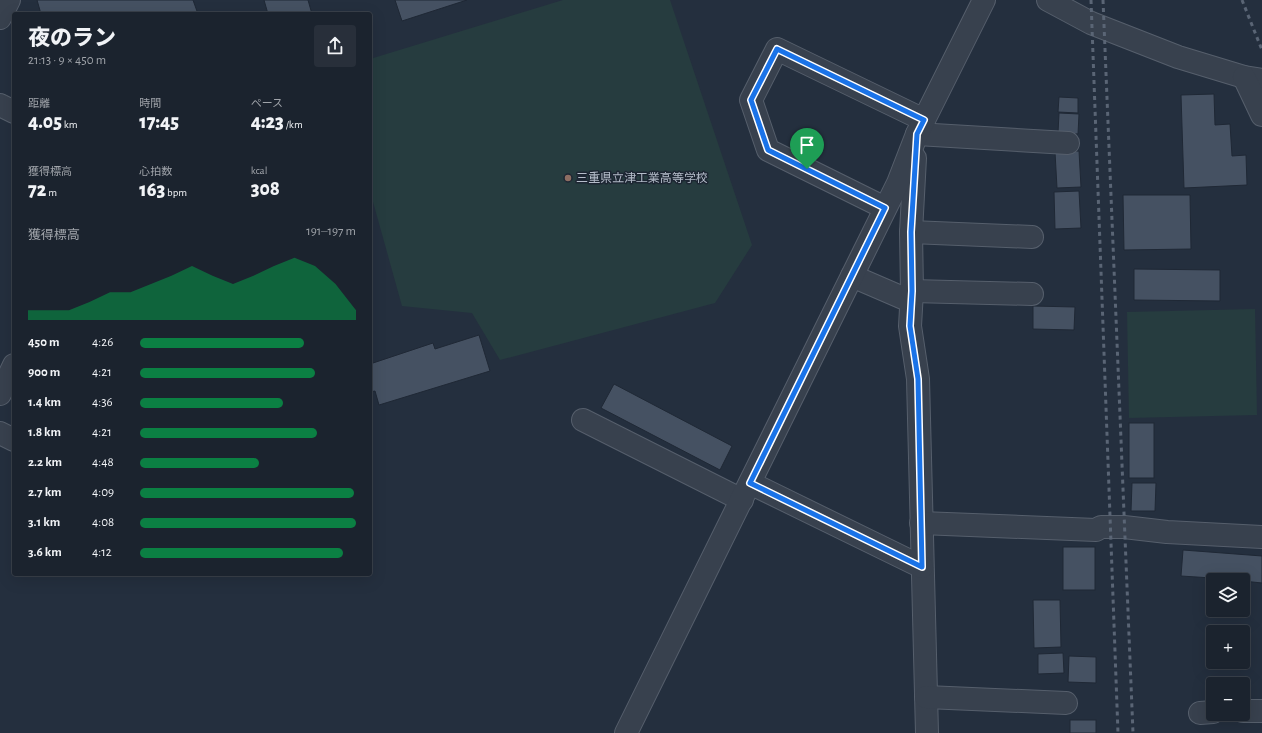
<!DOCTYPE html>
<html lang="ja">
<meta charset="utf-8">
<style>
:root{--surface:#1b232e;--page:#282f3a;--text:#f1f3f6;--muted:#a0a4aa;--line:#39404a;--accent:#0b8043}
body{margin:0;font-family:"Alegreya Sans","Noto Sans JP",sans-serif;background:var(--page);color:var(--text);height:100vh;display:flex;flex-direction:column;font-size:15px;white-space:nowrap}
*{box-sizing:border-box;margin:0}
p{font-size:13px;color:var(--muted)}
.icon{flex:none;width:22px;height:22px;fill:none;stroke:currentColor;stroke-width:2;stroke-linecap:round;stroke-linejoin:round}
.map{position:relative;flex:1;overflow:hidden}
.details{position:absolute;left:12px;top:12px;width:360px;height:564px;display:flex;flex-direction:column;background:var(--surface);border-radius:4px;box-shadow:0 4px 16px #0002,0 0 0 1px var(--line)}
.details>*{flex:none}
.tools{position:absolute;left:1206px;top:573px;display:grid;gap:8px}
.tools a{display:grid;place-items:center;width:44px;height:44px;border-radius:4px;background:var(--surface);box-shadow:0 4px 16px #0002,0 0 0 1px var(--line);font-size:20px}
.pin{position:absolute;display:grid;place-items:center;width:34px;height:34px;color:#fff;margin:-41px -17px;border-radius:50% 50% 50% 0;rotate:-45deg;box-shadow:0 0 4px #0007}
.pin .icon{rotate:45deg}
.round{display:grid;place-items:center;flex:none;width:42px;height:42px;border-radius:4px;background:var(--page)}
.head{display:flex;align-items:center;justify-content:space-between;height:68px;padding:0 16px}
h1{font-size:22px;font-weight:800;line-height:30px}
.metrics{display:grid;grid-template-columns:repeat(3,1fr);gap:6px;height:68px;padding:4px 16px}
.metrics div{display:grid;align-content:center}
.metrics b{font-size:20px;font-weight:800}
.metrics small{font-size:11px;font-weight:400}
.metrics p{font-size:11px}
.chart{height:112px;padding:8px 16px}
.chart p{display:flex;justify-content:space-between}
.chart svg{width:100%;height:72px;margin-top:4px;fill:var(--accent);opacity:.7}
ul{padding:0 16px;list-style:none;font-size:13px}
li{display:grid;grid-template-columns:64px 48px 1fr;align-items:center;height:30px}
li i{height:10px;border-radius:5px;background:var(--accent)}
.map>svg:first-child{display:block}
.green{fill:#263c3f}
.building{fill:#455162;stroke:#1f2835}
.lines{fill:none;stroke-linecap:round;stroke-linejoin:round}
.minor-casing{stroke:#565f6c;stroke-width:24}
.minor{stroke:#38414e;stroke-width:22}
.rail{stroke:#5a6575;stroke-width:3;stroke-dasharray:4 4;stroke-linecap:butt}
.route-casing{stroke:#fff;stroke-width:8}
.route{stroke:#1a73e8;stroke-width:5}
.education-dot{fill:#8d6e63;stroke:#1d2633;stroke-width:1.5}
.labels{text-anchor:middle;stroke-width:3;stroke-linejoin:round;paint-order:stroke}
.poi-label{font-size:12px;fill:#b4bcc9;stroke:#1d2633;text-anchor:start}
</style>
<div class="map">
<svg width="1262" height="733" viewBox="0 0 1262 733">
<rect width="100%" height="100%" fill="#242f3e"/>
<g class="green">
<path d="M563,0H670L752,245L715,303L500,360L472,313L402,306L370,191V59Z"/>
<path d="M1255,309L1257,415L1129,418L1127,312Z"/>
</g>
<g class="building">
<path d="M37,0H193L198,14H41Z"/>
<path d="M264,0H308L312,14H268Z"/>
<path d="M395,0H467L402,21Z"/>
<path d="M1214,94L1215,125L1230,124L1232,156L1246,155L1247,185L1184,188L1181,95Z"/>
<path d="M1059,97L1078,98V113L1058,112Z"/>
<path d="M1059,113L1079,114L1078,134L1058,133Z"/>
<path d="M1079,151L1081,187L1057,188L1055,152Z"/>
<path d="M1079,191L1081,228L1055,229L1054,192Z"/>
<path d="M1123,195H1190L1191,249L1124,250Z"/>
<path d="M1134,269L1220,270V301L1134,300Z"/>
<path d="M1033,306L1075,307L1074,330L1033,329Z"/>
<path d="M479,335L490,371L379,405L375,391L370,392V364L433,343L435,349Z"/>
<path d="M614,384L732,446L720,470L601,408Z"/>
<rect x="1129" y="423" width="25" height="55"/>
<path d="M1132,483H1156L1155,511H1131Z"/>
<rect x="1063" y="547" width="32" height="43"/>
<path d="M1183,550L1262,556V583L1243,581V580L1181,576Z"/>
<path d="M1033,600H1060L1061,647L1034,648Z"/>
<path d="M1063,653L1064,673L1038,674V654Z"/>
<path d="M1069,656L1096,657V683L1068,682Z"/>
<rect x="1070" y="720" width="26" height="13"/>
</g>
<g class="lines">
<defs>
<g id="minor">
<path d="M1048,0L1091,23L1178,57L1244,77L1262,80"/>
<path d="M0,18L9,0"/>
<path d="M1244,77L1262,115"/>
<path d="M0,105L14,112"/>
<path d="M917,134L1068,143"/>
<path d="M915,158L911,232L912,291L910,326L918,379L927,733"/>
<path d="M885,208L768,150L751,100L777,49L924,120"/>
<path d="M911,232L1032,237"/>
<path d="M852,276L903,298L911,300"/>
<path d="M912,291L1032,294"/>
<path d="M0,394L14,365"/>
<path d="M583,420L742,500"/>
<path d="M0,433L14,440"/>
<path d="M750,483L922,567"/>
<path d="M921,523L1096,530L1101,527H1124L1167,532L1262,537"/>
<path d="M926,697L1066,703"/>
<path d="M1243,711H1262"/>
<path d="M1200,713L1213,712"/>
<path d="M626,733L898,183L917,134L984,0"/>
</g>
</defs>
<use href="#minor" class="minor-casing"/>
<use href="#minor" class="minor"/>
<g class="rail">
<path d="M1091,0L1118,733"/>
<path d="M1103,0L1133,733"/>
<path d="M1242,0L1262,50"/>
</g>
</g>
<g class="lines">
<defs>
<path id="route" d="M777,49L924,120L917,134L911,232L912,291L910,326L918,379L922,567L750,483L885,208L768,150L751,100Z"/>
</defs>
<use href="#route" class="route-casing"/>
<use href="#route" class="route"/>
</g>
<circle class="education-dot" cx="568" cy="178" r="4"/>
<g class="labels">
<g class="poi-label">
<text x="576" y="182">三重県立津工業高等学校</text>
</g>
</g>
</svg>
<div class="tools">
<a><svg class="icon" aria-label="layers" viewBox="0 0 24 24"><path d="M12 4l9 5-9 5-9-5zM3 14l9 5 9-5"/></svg></a>
<a>+</a>
<a>−</a>
</div>
<div class="pin" style="left:807px;top:169px;background:#1e9e55"><svg class="icon" aria-label="arrive" viewBox="0 0 24 24"><path d="M6 21V4h12l-3 4 3 4H6"/></svg></div>
<section class="details">
<div class="head"><div><h1>夜のラン</h1><p>21:13 · 9 × 450 m</p></div><a class="round"><svg class="icon" aria-label="share" viewBox="0 0 24 24"><path d="M12 15V3M7 8l5-5 5 5M5 13v7h14v-7"/></svg></a></div>
<div class="metrics">
<div><p>距離</p><b>4.05<small> km</small></b></div>
<div><p>時間</p><b>17:45</b></div>
<div><p>ペース</p><b>4:23<small> /km</small></b></div>
</div>
<div class="metrics">
<div><p>獲得標高</p><b>72<small> m</small></b></div>
<div><p>心拍数</p><b>163<small> bpm</small></b></div>
<div><p>kcal</p><b>308</b></div>
</div>
<div class="chart"><p><span>獲得標高</span>191–197 m</p>
<svg viewBox="0 0 160 44" preserveAspectRatio="none"><path d="M0 44V38L10 38L20 38L30 33L40 27L50 27L60 22L70 17L80 11L90 17L100 22L110 17L120 11L130 6L140 11L150 22L160 38V44z"/></svg>
</div>
<ul>
<li><b>450 m</b>4:26<i style="width:76%"></i></li>
<li><b>900 m</b>4:21<i style="width:81%"></i></li>
<li><b>1.4 km</b>4:36<i style="width:66%"></i></li>
<li><b>1.8 km</b>4:21<i style="width:82%"></i></li>
<li><b>2.2 km</b>4:48<i style="width:55%"></i></li>
<li><b>2.7 km</b>4:09<i style="width:99%"></i></li>
<li><b>3.1 km</b>4:08<i style="width:100%"></i></li>
<li><b>3.6 km</b>4:12<i style="width:94%"></i></li>
</ul>
</section>
</div>
